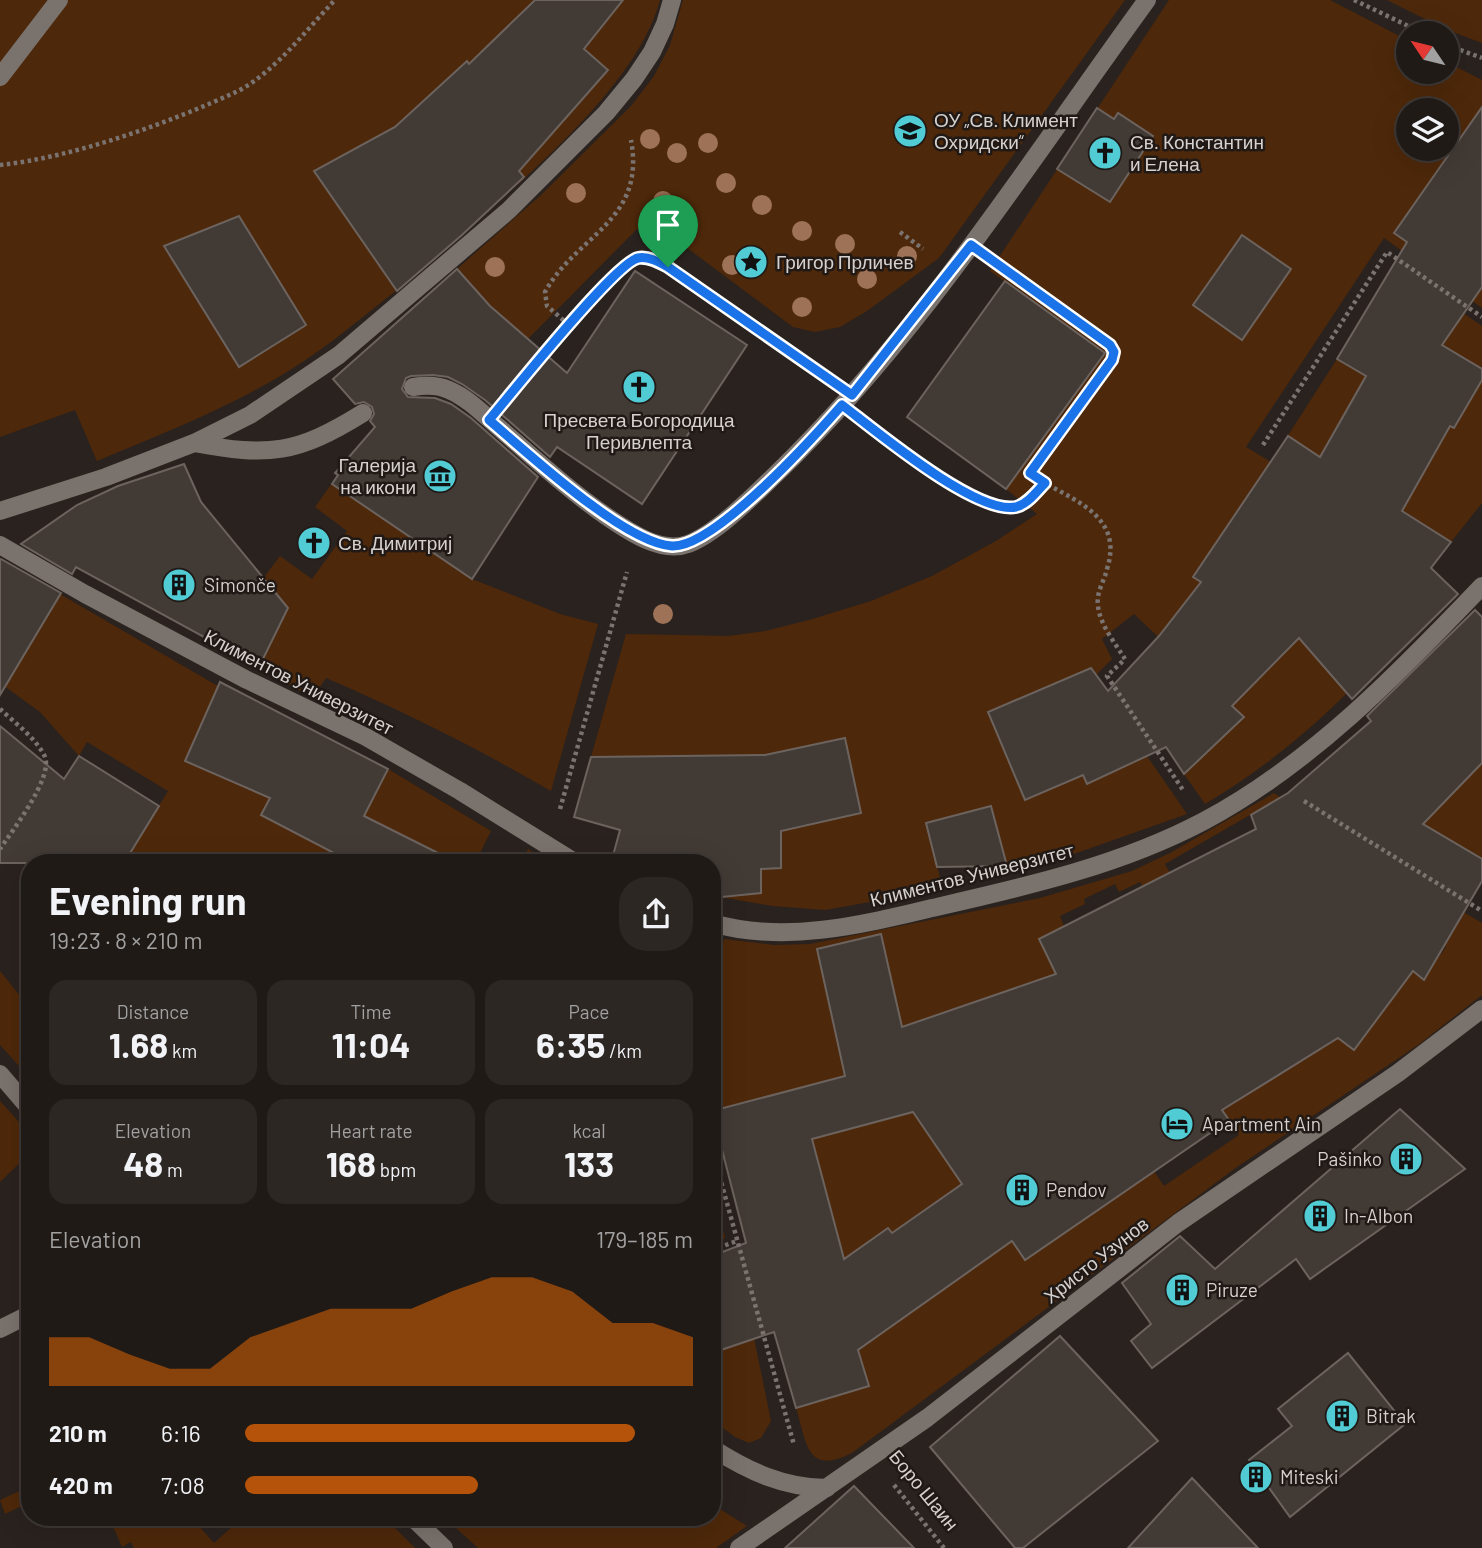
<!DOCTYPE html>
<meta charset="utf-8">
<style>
:root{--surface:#201a16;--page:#2d2723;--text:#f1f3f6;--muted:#a2a1a1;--line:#3d3835;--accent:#b45309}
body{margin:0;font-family:Barlow,sans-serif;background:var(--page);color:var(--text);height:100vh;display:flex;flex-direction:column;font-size:26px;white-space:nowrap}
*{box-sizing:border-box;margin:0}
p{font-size:23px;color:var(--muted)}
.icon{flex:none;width:38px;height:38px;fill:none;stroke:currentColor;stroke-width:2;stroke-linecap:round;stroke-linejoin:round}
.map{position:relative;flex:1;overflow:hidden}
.sheet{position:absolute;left:21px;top:854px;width:700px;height:672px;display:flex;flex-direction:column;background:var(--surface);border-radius:28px;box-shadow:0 7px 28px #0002,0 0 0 2px var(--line)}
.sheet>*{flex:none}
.needle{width:46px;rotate:305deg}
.buttons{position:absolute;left:1396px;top:21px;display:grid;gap:14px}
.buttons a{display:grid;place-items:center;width:63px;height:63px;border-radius:50%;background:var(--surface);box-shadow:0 7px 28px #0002,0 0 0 2px var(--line);font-size:35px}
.pin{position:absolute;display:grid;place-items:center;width:60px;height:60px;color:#fff;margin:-72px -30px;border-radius:50% 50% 50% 0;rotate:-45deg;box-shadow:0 0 7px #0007}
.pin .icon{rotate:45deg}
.round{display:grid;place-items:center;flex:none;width:74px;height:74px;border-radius:28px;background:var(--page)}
.overview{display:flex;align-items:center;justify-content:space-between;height:119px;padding:0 28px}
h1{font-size:38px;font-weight:700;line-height:52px}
.figures{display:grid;grid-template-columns:repeat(3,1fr);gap:10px;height:119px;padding:7px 28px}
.figures div{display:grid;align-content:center;border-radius:18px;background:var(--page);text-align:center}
.figures b{font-size:35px;font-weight:700}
.figures small{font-size:19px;font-weight:400}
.figures p{font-size:19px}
.chart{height:196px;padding:14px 28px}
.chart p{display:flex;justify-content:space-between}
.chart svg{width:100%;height:126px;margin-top:7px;fill:var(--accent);opacity:.7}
ul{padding:0 28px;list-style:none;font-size:23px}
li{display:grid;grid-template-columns:112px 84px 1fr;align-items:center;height:52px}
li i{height:18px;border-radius:9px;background:var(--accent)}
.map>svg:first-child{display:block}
.green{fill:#4e280a;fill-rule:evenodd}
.building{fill:#423a35;stroke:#6c635e;stroke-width:2;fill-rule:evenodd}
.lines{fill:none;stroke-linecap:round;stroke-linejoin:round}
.path{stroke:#7a7370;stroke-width:4.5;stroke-dasharray:3.5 3.5;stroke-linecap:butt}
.service{stroke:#7a726c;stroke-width:18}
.minor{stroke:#7a726c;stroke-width:18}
.tree{fill:#9d7256}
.route-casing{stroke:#fff;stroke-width:14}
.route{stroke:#1a73e8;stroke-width:9}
.labels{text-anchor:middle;stroke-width:5;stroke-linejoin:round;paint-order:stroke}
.poi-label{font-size:19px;fill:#d6d1ce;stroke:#201915;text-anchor:start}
.street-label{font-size:19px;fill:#d6d1ce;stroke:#201915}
</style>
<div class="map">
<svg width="1482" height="1548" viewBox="0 0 1482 1548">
<rect width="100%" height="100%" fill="#2a221e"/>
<g class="green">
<path d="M0,0H660C637,87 524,177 459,238L384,133L315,171L397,290C362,317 328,347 290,370C229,408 163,433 97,461L75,410L0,437Z"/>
<path d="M683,0H1125L939,258L867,311L840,327L815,332L793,327L667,233L646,226L636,230L528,339L489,305L457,269L541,195L631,106L654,76L670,45Z"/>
<path d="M1169,0H1330L1409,41V72H1447V62L1482,80V128L1459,139L1394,233L1477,292L1482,287V308L1384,238L1246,447L1271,462L1337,359L1454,428L1482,380V503L1451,542L1352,478L1347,693C1305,735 1256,774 1205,804L1184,774L1243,717L1134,614L1102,639L1112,659L1096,675L1091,668L988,712L1083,775L1087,784L1147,756L1187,814L1057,860L1008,872L991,806L926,823L943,889L825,910L773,906L720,897L761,893V869L781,868V831L861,813L845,738L765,755L591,757L626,634L728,636L765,631L809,620L871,601L932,576L996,541L1037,514L1006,489L1105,353L990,271ZM1409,110H1447V149H1409ZM1247,496L1302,538L1262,610L1193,577Z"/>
<path d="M1387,0H1482V43L1445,29Z"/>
<path d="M1393,265L1482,326V369L1371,303Z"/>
<path d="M338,475L349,496L472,579L560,614L598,624L551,791C477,748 405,712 326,678L312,698L259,667L286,612L255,589L280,556L312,579L347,531L315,507Z"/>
<path d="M0,559L216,685L307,727L262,816L343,857L388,769L491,831L475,863H458L418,843L408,863H124L168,791L87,742L79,756L40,712L0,683Z"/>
<path d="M1482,762V859L1441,835L1424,863L1388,843Z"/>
<path d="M1274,793L1342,840L1482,923V995L1418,1045L1237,1167L852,1453C806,1476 807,1443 796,1408L869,1386L851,1326L743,1233L739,1218L827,1194L812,1139L917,1111L903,1060L712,1111V993L724,939L774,945L810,944L1040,898L1132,871L1170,853ZM1276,800L1213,949L1165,864ZM1140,882L1185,973V1055L1239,1135L1164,1186L1110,1106L1083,1032L1039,939L1064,926L1060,916L1085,904L1084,899L1115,884L1119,892ZM1361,883L1446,947L1423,978L1413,971L1354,1050L1315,1021Z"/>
<path d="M528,849L551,863H521Z"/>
<path d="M0,971L30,1008V1078L0,1045Z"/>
<path d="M0,1101L30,1134V1153L0,1182Z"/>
<path d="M712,1186L725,1238L712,1243Z"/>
<path d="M754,1338L771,1421L761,1438L749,1443L735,1437L712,1420V1353Z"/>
<path d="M30,1486V1502L5,1514L0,1500Z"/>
<path d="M712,1504L747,1526L716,1548H478L444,1517H712Z"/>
<path d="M109,1517H191L214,1543L243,1517H384L415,1548H134L131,1542L122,1547Z"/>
</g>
<g class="building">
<path d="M535,0H623L584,49L608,70L519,171L524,177L462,235L397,291L314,171L395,127L467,61L469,64Z"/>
<path d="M1482,107V287L1442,345L1482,369V380L1454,428L1450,426L1402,511L1451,542L1431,568L1458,594L1352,699L1299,638L1232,706L1244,717L1184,774L1166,747L1087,784L1083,775L1025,800L988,712L1091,668L1108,691L1159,636L1201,582L1193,577L1288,436L1320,457L1366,376L1337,359L1407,242L1394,233Z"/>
<path d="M1097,108L1114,119L1118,113L1153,136L1110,202L1057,169Z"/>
<path d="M239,216L306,325L239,367L164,246Z"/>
<path d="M1242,235L1291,269L1242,340L1193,305Z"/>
<path d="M457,269L490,306L567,373L635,271L747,345L642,504L557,447L550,457L485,400L462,384L448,377L433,375L411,376L406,378L402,389L408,397L435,398L451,404L471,418L538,477L472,579L332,484L338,475L335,473L375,427L370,421L374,414L372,407L364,402L355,404L333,379Z"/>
<path d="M1005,281L1105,353L1006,489L907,417Z"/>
<path d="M184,464L201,502L288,608L259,667L76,567L72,574L21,544L77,505L118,486Z"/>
<path d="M1,559L61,593L0,695V560Z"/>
<path d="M1475,610L1482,617V763L1423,824L1482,859V881L1424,980L1413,971L1354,1050L1338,1038L1222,1110L1229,1120L1025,1260L1012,1241L858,1350L869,1386L796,1408L774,1332L712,1353V1256L746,1243L712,1111L845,1076L817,949L881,934L902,1027L1056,974L1039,939L1256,829L1251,815L1288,793L1371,721L1367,716ZM913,1112L962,1184L892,1233L888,1228L844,1259L812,1139Z"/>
<path d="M220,682L388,769L364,816L458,863H353L261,815L270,798L185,761Z"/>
<path d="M0,726L64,779L79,756L159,806L124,863H0Z"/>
<path d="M845,738L861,813L781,831V868L761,869V893L712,898V863H611L620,830L574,817L591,757L765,755Z"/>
<path d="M991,806L1007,866L937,867L926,823Z"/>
<path d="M1400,1109L1465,1169L1310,1279L1296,1259L1152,1368L1131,1341L1151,1324L1122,1283L1180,1236L1215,1269Z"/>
<path d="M1060,1336L1158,1441L1023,1548H1015L930,1447Z"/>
<path d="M1348,1353L1405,1424L1290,1517L1249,1460L1292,1426L1278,1409Z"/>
<path d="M1192,1478L1258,1548H1128Z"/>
<path d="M854,1486L914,1548H785Z"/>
</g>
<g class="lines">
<g class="path">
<path d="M1354,0L1423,33"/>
<path d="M1447,45L1482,58"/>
<path d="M0,165C75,157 169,123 238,91C276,71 305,31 335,0"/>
<path d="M900,232L923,249"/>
<path d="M1002,267L1110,345L1114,352L1112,360L1030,473L1045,483"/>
<path d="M569,325L547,306L545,292C577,234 646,222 631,140"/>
<path d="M512,392L611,279C632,259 640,253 668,267L822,374"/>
<path d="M871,427C900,449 979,514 1016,507C1028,504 1036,492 1045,483C1080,503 1123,519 1107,569C1104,582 1096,592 1098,606C1100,625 1115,643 1125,659L1107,676L1183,790"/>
<path d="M1263,445L1387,252L1482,317"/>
<path d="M0,709C15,723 37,739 45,757C53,778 12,831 0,849"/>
<path d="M1304,801L1482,911"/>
<path d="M560,809L627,572"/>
<path d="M712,1149L794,1445"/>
<path d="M712,1250L737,1241"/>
<path d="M894,1485L944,1548"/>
</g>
<g class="service">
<path d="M413,387C426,385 438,385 449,390C470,399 487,418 504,432C537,461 570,491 606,516C628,531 661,554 688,544C717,533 753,496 775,475C920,335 1029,162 1147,0"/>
<path d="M194,443C269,457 297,454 363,413"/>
<path d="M0,511L106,477L194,443L250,415L339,355L509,210L606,113L634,79L652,52L665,24L672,0"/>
</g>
<g class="minor">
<path d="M0,77L59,0"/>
<path d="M0,545L85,594L247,680L366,737L460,791L576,863"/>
<path d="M712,923C784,944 861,925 932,908C1024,887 1119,866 1204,821C1311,764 1399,673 1482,586"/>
<path d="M0,1074L30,1109"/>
<path d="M0,1329L30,1314"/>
<path d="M712,1448C748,1471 784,1488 827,1488"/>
<path d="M412,1517L444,1548"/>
<path d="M739,1548L927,1418L1178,1223L1398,1073L1482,1009"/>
</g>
</g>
<g class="tree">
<circle cx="650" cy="139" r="10"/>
<circle cx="708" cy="143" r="10"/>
<circle cx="677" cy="153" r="10"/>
<circle cx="726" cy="183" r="10"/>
<circle cx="576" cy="193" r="10"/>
<circle cx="663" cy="201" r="10"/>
<circle cx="762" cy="205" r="10"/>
<circle cx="802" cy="231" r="10"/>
<circle cx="845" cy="244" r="10"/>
<circle cx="907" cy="256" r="10"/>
<circle cx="732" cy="265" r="10"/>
<circle cx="495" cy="267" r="10"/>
<circle cx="867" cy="279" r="10"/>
<circle cx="802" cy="307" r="10"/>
<circle cx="663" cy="614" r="10"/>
</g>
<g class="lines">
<defs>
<path id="route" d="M971,245L1110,345L1114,352L1112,360L1030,473L1045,483C1037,491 1028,504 1016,507C976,515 875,430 842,405C813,438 714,548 672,546C624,543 528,453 489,420C511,394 615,263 638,258C648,256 659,262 668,267L852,395Z"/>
</defs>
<use href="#route" class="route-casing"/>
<use href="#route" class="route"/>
</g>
<defs>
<symbol id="school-disc" viewBox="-11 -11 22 22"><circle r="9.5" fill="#51ccd5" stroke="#201915"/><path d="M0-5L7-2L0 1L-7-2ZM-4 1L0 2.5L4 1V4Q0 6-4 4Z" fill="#111"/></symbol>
<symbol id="church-disc" viewBox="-11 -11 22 22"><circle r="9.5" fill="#51ccd5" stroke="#201915"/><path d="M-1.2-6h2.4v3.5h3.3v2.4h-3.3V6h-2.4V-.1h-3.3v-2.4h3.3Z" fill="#111"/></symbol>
<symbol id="sight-disc" viewBox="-11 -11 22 22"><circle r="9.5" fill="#51ccd5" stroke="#201915"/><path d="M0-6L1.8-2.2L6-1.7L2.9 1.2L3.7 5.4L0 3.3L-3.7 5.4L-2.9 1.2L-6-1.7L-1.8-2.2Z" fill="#111"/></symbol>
<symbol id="museum-disc" viewBox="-11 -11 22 22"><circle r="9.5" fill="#51ccd5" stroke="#201915"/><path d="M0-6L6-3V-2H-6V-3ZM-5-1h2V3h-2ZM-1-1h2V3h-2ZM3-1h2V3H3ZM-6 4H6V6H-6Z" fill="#111"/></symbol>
<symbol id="building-disc" viewBox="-11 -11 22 22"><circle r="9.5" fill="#51ccd5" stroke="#201915"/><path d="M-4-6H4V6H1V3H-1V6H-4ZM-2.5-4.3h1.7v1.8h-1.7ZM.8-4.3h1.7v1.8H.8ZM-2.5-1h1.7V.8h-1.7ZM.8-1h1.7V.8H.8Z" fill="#111"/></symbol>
<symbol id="hotel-disc" viewBox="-11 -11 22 22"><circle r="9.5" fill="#51ccd5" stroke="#201915"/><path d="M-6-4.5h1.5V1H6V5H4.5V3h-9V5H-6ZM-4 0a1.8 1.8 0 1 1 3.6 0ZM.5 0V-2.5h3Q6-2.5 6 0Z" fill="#111"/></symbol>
</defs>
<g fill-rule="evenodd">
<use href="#school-disc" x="891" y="112" width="38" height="38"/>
<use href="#church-disc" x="1086" y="134" width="38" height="38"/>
<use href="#sight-disc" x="732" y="243" width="38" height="38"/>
<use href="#church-disc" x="620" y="368" width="38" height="38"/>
<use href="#museum-disc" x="421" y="457" width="38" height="38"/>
<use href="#church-disc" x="295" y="524" width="38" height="38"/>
<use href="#building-disc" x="160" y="566" width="38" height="38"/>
<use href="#hotel-disc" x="1158" y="1105" width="38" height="38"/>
<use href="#building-disc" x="1387" y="1140" width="38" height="38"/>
<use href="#building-disc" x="1003" y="1171" width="38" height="38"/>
<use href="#building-disc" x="1301" y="1197" width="38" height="38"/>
<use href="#building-disc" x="1163" y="1271" width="38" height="38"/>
<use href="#building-disc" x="1323" y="1397" width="38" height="38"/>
<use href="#building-disc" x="1237" y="1458" width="38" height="38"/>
</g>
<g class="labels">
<g class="poi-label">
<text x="934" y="127">ОУ „Св. Климент<tspan x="934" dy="22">Охридски“</tspan></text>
<text x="1130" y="149">Св. Константин<tspan x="1130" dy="22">и Елена</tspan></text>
<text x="776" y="269">Григор Прличев</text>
<text x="639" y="427" text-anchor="middle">Пресвета Богородица<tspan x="639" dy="22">Перивлепта</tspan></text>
<text x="416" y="472" text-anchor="end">Галерија<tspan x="416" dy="22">на икони</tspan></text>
<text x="338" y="550">Св. Димитриј</text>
<text x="204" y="592">Simonče</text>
<text x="1202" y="1131">Apartment Ain</text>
<text x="1382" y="1166" text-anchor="end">Pašinko</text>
<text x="1046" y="1197">Pendov</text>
<text x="1344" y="1223">In-Albon</text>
<text x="1206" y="1297">Piruze</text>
<text x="1366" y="1423">Bitrak</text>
<text x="1280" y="1484">Miteski</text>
</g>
<g class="street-label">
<text transform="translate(299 682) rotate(27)" y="7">Климентов Универзитет</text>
<text transform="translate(972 875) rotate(-14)" y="7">Климентов Универзитет</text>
<text transform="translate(1096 1260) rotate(-38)" y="7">Христо Узунов</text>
<text transform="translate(924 1490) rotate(51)" y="7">Боро Шаин</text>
</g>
</g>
</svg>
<div class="buttons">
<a><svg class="needle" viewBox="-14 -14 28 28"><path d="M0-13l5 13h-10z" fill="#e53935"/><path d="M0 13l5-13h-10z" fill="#a2a1a1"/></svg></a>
<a><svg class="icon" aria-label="layers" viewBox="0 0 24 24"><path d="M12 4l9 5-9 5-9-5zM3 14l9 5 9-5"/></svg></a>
</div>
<div class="pin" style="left:668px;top:267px;background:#1e9e55"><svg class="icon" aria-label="arrive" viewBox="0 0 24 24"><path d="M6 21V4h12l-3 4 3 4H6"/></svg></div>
<section class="sheet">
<div class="overview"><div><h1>Evening run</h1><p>19:23 · 8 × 210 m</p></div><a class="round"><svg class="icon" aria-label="share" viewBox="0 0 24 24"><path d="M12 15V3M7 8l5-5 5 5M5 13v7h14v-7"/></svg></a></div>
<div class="figures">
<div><p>Distance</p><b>1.68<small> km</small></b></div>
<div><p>Time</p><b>11:04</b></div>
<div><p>Pace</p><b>6:35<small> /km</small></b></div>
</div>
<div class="figures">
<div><p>Elevation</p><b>48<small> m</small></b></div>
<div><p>Heart rate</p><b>168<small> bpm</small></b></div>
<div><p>kcal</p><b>133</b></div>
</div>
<div class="chart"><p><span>Elevation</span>179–185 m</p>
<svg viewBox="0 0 160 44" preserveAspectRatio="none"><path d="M0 44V27L10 27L20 33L30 38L40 38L50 27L60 22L70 17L80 17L90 17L100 11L110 6L120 6L130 11L140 22L150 22L160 27V44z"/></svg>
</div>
<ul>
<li><b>210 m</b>6:16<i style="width:87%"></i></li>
<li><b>420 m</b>7:08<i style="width:52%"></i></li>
</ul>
</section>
</div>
